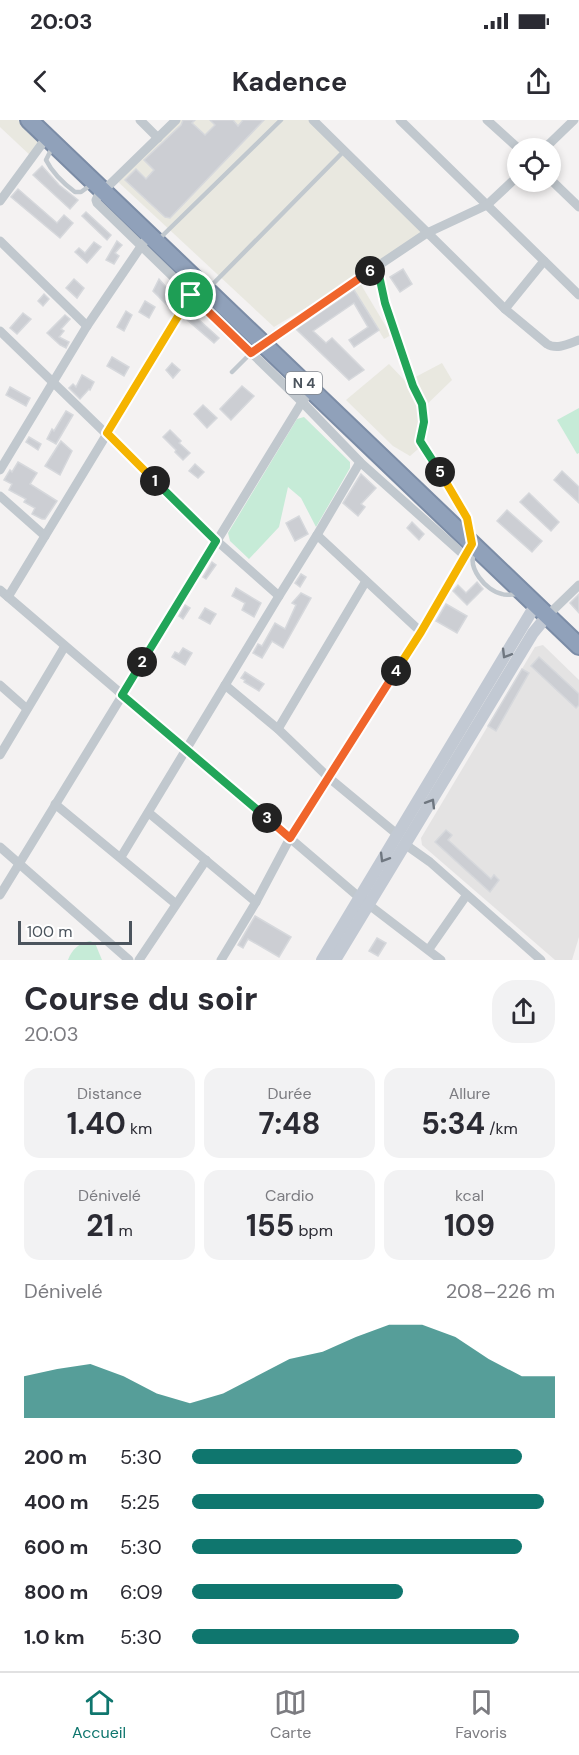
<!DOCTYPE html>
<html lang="fr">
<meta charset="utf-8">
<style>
:root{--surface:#fff;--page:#f2f2f3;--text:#2b2b33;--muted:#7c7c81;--line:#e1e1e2;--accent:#0f766e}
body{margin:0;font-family:"DM Sans",sans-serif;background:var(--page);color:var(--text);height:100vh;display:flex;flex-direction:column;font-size:22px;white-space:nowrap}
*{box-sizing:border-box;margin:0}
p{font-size:20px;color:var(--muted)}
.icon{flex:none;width:33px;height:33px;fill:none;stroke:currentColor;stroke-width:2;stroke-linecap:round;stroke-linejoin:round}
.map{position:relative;height:840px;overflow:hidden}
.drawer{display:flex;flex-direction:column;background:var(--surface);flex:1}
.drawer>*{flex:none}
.tools{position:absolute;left:507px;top:18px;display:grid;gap:12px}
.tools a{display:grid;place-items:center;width:54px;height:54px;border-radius:50%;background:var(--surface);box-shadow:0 3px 9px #0003;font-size:30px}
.scale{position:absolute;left:18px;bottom:15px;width:114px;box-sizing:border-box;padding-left:6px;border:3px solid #4b545d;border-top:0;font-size:16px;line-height:21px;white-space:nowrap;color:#4b545d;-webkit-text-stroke:4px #fff;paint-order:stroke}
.pin{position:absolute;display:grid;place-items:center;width:51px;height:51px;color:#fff;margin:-26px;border:3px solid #fff;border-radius:50%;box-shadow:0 2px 6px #0007}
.km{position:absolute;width:30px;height:30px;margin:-15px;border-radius:50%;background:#222;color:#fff;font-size:16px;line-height:30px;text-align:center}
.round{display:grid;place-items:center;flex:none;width:63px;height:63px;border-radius:24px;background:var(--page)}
.head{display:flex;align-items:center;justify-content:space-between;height:102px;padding:0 24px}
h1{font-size:33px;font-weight:700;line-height:45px}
.figures{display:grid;grid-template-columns:repeat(3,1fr);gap:9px;height:102px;padding:6px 24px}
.figures div{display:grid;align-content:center;border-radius:15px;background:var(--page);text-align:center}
.figures b{font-size:30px;font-weight:700}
.figures small{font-size:16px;font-weight:400}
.figures p{font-size:16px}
.chart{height:168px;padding:12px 24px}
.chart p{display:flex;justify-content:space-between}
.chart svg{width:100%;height:108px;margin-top:6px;fill:var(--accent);opacity:.7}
ul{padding:0 24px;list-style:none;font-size:20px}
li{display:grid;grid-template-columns:96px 72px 1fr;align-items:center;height:45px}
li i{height:15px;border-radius:8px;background:var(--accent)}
.status{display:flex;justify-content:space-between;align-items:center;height:42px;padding:0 30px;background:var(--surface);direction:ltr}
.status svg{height:16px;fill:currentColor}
header{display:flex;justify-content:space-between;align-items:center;height:78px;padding:0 24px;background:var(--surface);font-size:27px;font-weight:700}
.tabs{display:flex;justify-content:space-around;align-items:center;height:84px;border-top:2px solid var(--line);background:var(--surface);font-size:16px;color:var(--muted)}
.tabs a{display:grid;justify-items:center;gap:3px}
.tabs .active{color:var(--accent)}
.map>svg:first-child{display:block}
.commercial{fill:#e9e8e0}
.education{fill:#e4e3e3}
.green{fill:#c6ebd7}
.building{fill:#ccced3;stroke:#d6d8dc;stroke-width:1.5}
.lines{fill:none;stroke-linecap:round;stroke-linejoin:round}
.highway-casing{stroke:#7b8ca6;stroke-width:20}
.lane{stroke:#c1c8ce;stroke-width:4.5}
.street{stroke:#c1c8ce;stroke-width:9}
.secondary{stroke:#c2c9d3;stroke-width:12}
.highway{stroke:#90a1ba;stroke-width:16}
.oneway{stroke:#6f7780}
.split-1-casing{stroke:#fff;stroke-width:12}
.split-2-casing{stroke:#fff;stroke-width:12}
.split-3-casing{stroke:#fff;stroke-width:12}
.split-4-casing{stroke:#fff;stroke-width:12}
.split-5-casing{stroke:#fff;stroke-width:12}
.split-6-casing{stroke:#fff;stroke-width:12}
.split-7-casing{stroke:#fff;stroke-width:12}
.split-1{stroke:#f5b400;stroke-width:8}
.split-2{stroke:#22a559;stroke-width:8}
.split-3{stroke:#22a559;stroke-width:8}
.split-4{stroke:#f0652b;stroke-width:8}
.split-5{stroke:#f5b400;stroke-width:8}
.split-6{stroke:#22a559;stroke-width:8}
.split-7{stroke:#f0652b;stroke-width:8}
.labels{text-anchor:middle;stroke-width:6;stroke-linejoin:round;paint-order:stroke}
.shield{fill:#fff;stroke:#81878e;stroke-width:1.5}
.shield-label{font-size:14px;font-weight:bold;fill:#4b545d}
</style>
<div class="status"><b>20:03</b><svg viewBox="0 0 49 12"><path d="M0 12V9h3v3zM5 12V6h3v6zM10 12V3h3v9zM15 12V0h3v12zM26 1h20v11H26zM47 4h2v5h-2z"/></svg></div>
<header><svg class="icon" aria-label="back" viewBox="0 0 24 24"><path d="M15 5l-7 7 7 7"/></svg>Kadence<svg class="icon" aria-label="share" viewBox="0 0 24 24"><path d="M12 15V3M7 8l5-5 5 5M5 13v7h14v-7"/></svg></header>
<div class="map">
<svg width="579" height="840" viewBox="0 0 579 840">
<rect width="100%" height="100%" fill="#f4f2f2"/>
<g class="commercial">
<path d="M0,0H18L43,22L32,37L0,7Z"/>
<path d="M173,0H312L430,113L274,207L115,59Z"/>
<path d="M360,163L391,215L384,219L353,168Z"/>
<path d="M442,243L452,260L420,291L423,303L418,329L410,336L393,326L346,280L389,244L406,262Z"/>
</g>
<path class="education" d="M543,525L579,560V817L572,840H555L422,725L421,718L535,527Z"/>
<g class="green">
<path d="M579,288V333L577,334L557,300Z"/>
<path d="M304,297L350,342V348L316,407L301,378L288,367L279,407L249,439L230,421L228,413L297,299Z"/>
<path d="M90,821L95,823L102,840H68C72,829 79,823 90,821Z"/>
</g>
<g class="building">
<path d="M183,0H195L192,3L205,15L215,5L210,0H233L238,6L243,0H264L170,98L165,97L125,60L136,49L146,59L154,50L144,40L181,5Z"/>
<path d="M42,46L59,65L78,80L70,89L33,55Z"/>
<path d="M18,69L57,103L64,95L73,103L60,118L11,77Z"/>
<path d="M86,92L111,115L107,120L82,96Z"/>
<path d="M117,121L122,125L115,133L119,136L114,144L106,140Z"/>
<path d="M94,122L101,127L87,143L75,132L79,128L85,133Z"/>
<path d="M403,149L412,164L400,172L390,157Z"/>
<path d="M74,159L84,168L77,178L66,168Z"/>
<path d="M159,159L174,176L176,184L172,190L153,171Z"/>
<path d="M354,170L379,210L354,227L349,220L368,207L354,183L313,211L326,223L332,218L364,250L349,260L296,209Z"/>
<path d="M44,174L49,179L43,186L38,181Z"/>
<path d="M145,181L155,187L149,198L139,192Z"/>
<path d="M126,191L132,195L124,211L117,207Z"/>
<path d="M189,191L219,218L214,223L185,198Z"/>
<path d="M23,193L31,199L17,214L10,208Z"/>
<path d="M65,195L70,199L61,209L64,211L59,217L69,222L66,228L60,225L47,213Z"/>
<path d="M112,237L129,247L124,256L107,246Z"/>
<path d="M172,243L180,250L173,258L166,250Z"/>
<path d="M82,255L94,262L90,270L89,269L80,279L69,268L73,264L76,267Z"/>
<path d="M242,266L254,276L231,300L220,289Z"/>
<path d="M10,267L30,278L26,286L6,275Z"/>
<path d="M203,285L217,298L207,308L194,294Z"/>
<path d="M66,291L73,295L56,324L47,319L52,309L54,311Z"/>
<path d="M170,310L181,321L179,323L190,333L183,340L175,332L176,330L163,317Z"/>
<path d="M29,317L41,324L38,330L26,322Z"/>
<path d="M61,321L72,331L60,355L45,346Z"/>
<path d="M18,342L37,353L30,364L57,381L45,399H42L32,394L35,388L24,382L26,379L9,370L12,364L4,360L10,350L12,352Z"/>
<path d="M195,344L204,352L198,358L189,351Z"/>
<path d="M562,351L579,367V383L554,360Z"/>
<path d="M361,354L376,368L361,384L365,387L358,396L343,383Z"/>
<path d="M529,373L559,402L551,411L520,382Z"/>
<path d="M507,390L542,421L532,432L497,401Z"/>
<path d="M299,396L308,414L295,421L286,403Z"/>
<path d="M412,402L424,414L419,420L407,408Z"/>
<path d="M212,442L216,445L206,459L203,457Z"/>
<path d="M301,454L306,457L300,467L295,463Z"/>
<path d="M477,462L483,469L467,485L453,471L458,465L466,473Z"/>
<path d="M236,468L261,483L254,497L242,490L245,483L232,476Z"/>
<path d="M301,473L311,478L283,528L272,521L262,538L253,533L258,524L262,526L275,503L285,509L296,485L292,483Z"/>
<path d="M579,474V493L570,483Z"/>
<path d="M446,484L467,496L457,513L436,501Z"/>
<path d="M185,485L190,488L183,499L179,496Z"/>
<path d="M205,488L216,494L210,504L199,498Z"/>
<path d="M183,528L192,533L185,545L172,537L175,532L179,534Z"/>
<path d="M539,537L579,574V585L576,588L531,546Z"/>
<path d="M522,549L529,553L496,611L488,606Z"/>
<path d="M245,552L264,564L259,571L244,562L245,560L241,558Z"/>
<path d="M446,710L452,715L448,720L491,759L494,755L499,760L490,772L435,722Z"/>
<path d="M255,796L291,817L279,837L248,819L243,828L238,825Z"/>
<path d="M377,818L386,823L378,836L369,831Z"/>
</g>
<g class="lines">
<defs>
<path id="highway" d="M29,0L579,526"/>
</defs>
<use href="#highway" class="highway-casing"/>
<g class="lane">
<path d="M53,26L46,40C53,54 63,63 75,72H81L92,64"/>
<path d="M158,120L281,0"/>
<path d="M209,168L344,31"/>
<path d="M232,252L251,233L261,225"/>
<path d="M475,431C466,447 486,471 502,474C507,476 512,474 517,474"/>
</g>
<g class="street">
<path d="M140,0L158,18"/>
<path d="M176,0L98,76L96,80L97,83L302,282L360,342L465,436"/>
<path d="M313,0L505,189L547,224C557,230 568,224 579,220"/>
<path d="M400,0L579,175"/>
<path d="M487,0L518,28"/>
<path d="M545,28L574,0"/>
<path d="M550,59L579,87"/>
<path d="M0,81L47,17"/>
<path d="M0,121L87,206"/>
<path d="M505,189L544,141"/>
<path d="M0,211L217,421L279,476"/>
<path d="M263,223L427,113L487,85L518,56"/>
<path d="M0,350L87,206L144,122"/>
<path d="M0,376L45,416"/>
<path d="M317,415L421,512"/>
<path d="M0,470L360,778L441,840"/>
<path d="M8,477L193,172"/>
<path d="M547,496L579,465"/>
<path d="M0,565L26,588"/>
<path d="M225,565L278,609L328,657L398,715"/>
<path d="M278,609L366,461"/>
<path d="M0,635L65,526"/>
<path d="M55,684L176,784"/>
<path d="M149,693L256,782"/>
<path d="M406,725L430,742L541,840"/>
<path d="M0,727L129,840"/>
<path d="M121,737L279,476L317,415L360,342"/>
<path d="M0,775L302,282L311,270"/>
<path d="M429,829L466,776"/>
<path d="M139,840L206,740"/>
<path d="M221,840L256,782L290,718L421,512L472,425L467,398L462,388L420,321L424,302L422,284L413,265L385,183L377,146"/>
</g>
<g class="secondary">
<path d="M322,840L536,484"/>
<path d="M335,840L533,513L547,496"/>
</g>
<use href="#highway" class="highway"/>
</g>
<defs><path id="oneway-chevron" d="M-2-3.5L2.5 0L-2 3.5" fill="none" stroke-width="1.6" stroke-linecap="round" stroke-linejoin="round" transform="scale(1.5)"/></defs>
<g class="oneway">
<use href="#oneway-chevron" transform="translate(506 534) rotate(121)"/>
<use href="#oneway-chevron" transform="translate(431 683) rotate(-59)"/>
<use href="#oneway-chevron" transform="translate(384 738) rotate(121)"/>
</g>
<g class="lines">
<defs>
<path id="split-1" d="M155,361L107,313L191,175"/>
<path id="split-2" d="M142,542L216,421L155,361"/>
<path id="split-3" d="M142,542L122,575L267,698"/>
<path id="split-4" d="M267,698L290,718L396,551"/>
<path id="split-5" d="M396,551L421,512L472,424L467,398L440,352"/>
<path id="split-6" d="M370,151L377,146L385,183L413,266L422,284L424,302L420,321L440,352"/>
<path id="split-7" d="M191,175L251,233L370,151"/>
</defs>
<use href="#split-1" class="split-1-casing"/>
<use href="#split-2" class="split-2-casing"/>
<use href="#split-3" class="split-3-casing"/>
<use href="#split-4" class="split-4-casing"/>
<use href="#split-5" class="split-5-casing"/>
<use href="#split-6" class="split-6-casing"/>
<use href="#split-7" class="split-7-casing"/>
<use href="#split-1" class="split-1"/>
<use href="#split-2" class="split-2"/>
<use href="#split-3" class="split-3"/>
<use href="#split-4" class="split-4"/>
<use href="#split-5" class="split-5"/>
<use href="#split-6" class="split-6"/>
<use href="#split-7" class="split-7"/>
</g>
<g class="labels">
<rect class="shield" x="286" y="252" width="36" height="22" rx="4.5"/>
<g class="shield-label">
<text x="304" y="268">N 4</text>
</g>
</g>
</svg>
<div class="tools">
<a><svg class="icon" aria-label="locate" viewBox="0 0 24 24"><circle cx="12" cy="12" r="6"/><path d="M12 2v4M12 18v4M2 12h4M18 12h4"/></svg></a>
</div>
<div class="scale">100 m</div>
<div class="pin" style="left:191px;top:175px;background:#1e9e55"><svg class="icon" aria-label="arrive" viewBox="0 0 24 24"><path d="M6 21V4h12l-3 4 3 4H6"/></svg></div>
<b class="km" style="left:155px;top:361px">1</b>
<b class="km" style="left:142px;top:542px">2</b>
<b class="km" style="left:267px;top:698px">3</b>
<b class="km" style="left:396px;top:551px">4</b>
<b class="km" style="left:440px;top:352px">5</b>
<b class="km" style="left:370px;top:151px">6</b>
</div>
<section class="drawer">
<div class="head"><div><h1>Course du soir</h1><p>20:03</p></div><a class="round"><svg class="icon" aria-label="share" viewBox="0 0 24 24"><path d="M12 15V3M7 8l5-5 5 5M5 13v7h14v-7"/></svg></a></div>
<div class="figures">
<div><p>Distance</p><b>1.40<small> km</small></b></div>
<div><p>Durée</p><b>7:48</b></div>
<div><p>Allure</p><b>5:34<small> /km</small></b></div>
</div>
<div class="figures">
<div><p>Dénivelé</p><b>21<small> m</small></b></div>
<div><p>Cardio</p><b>155<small> bpm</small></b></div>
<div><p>kcal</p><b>109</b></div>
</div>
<div class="chart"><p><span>Dénivelé</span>208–226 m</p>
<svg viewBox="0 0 160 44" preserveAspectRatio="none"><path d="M0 44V27L10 24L20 22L30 27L40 34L50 38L60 34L70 27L80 20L90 17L100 11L110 6L120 6L130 11L140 20L150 27L160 27V44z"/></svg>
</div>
<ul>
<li><b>200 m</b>5:30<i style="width:91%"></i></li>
<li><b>400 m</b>5:25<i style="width:97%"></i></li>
<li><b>600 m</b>5:30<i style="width:91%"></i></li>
<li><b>800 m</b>6:09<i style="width:58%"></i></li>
<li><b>1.0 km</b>5:30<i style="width:90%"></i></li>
</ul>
</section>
<nav class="tabs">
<a class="active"><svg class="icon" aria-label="home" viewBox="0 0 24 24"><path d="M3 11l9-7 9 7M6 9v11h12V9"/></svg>Accueil</a>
<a><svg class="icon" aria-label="map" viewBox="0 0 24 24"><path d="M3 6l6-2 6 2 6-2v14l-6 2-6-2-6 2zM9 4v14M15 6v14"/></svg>Carte</a>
<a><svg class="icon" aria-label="saved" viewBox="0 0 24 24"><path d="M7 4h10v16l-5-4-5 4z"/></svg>Favoris</a>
</nav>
